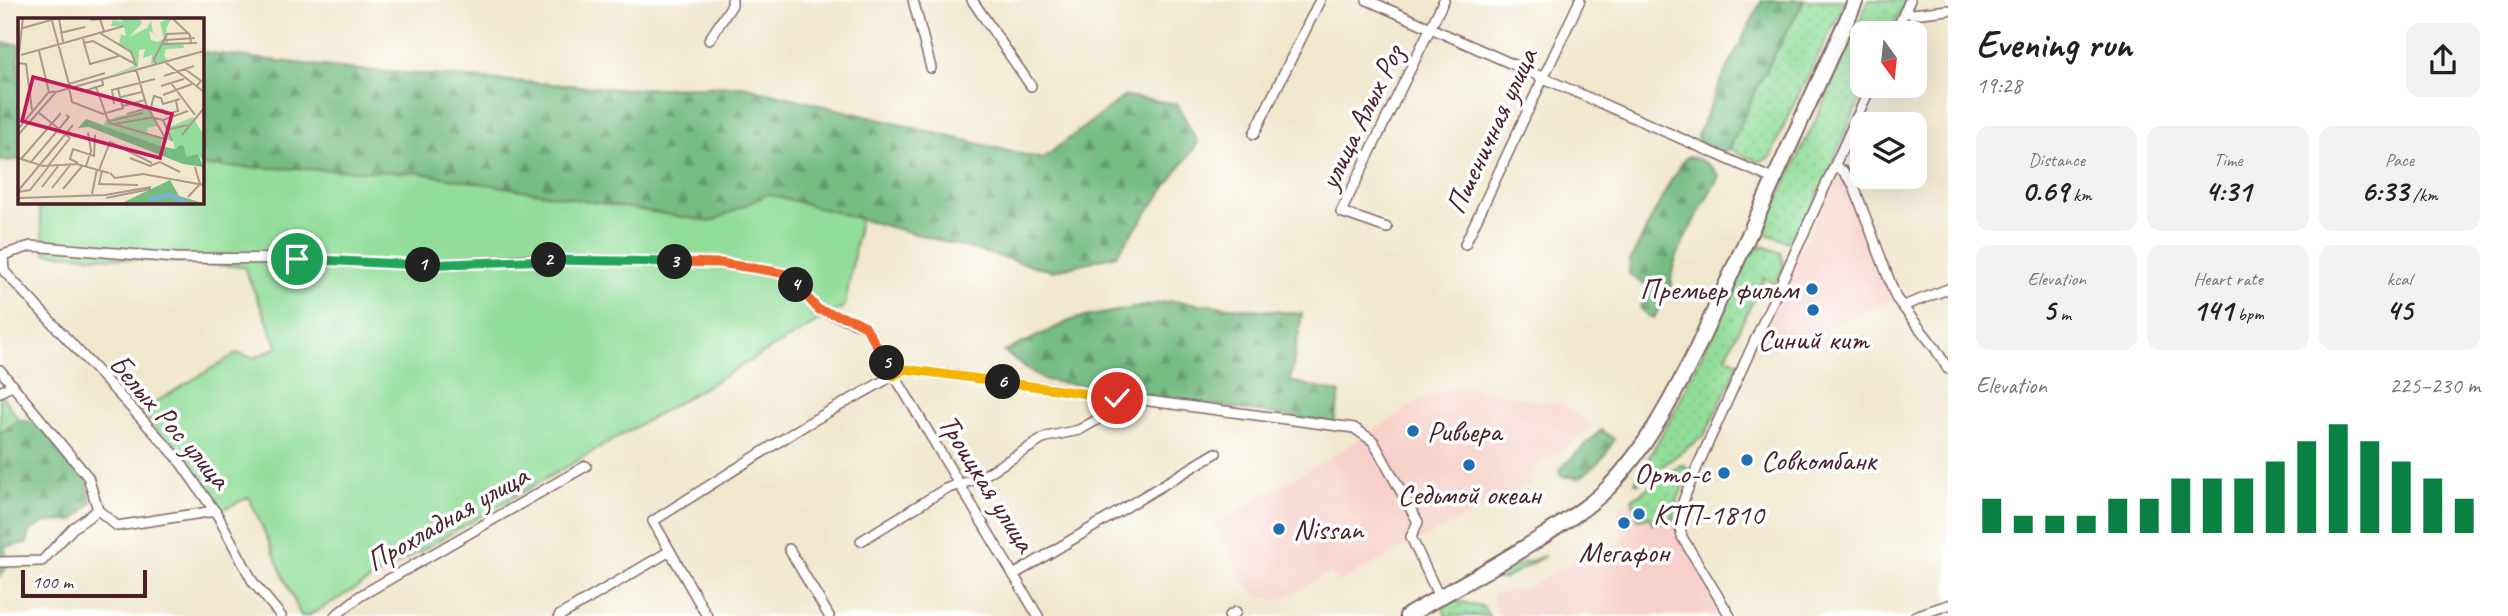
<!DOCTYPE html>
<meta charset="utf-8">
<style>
:root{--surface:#fff;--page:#f2f2f2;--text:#202124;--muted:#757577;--accent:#0b8043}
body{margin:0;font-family:Caveat,sans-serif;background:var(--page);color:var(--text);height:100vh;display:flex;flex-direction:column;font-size:26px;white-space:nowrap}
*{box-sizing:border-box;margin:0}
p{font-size:23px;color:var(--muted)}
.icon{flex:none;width:38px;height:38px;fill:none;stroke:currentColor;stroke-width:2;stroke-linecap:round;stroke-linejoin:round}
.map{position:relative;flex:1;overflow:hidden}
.panel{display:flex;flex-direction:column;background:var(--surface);width:560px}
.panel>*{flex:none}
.needle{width:46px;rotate:165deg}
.controls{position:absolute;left:1850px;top:21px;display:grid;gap:14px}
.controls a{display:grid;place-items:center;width:77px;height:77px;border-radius:14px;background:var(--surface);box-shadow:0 7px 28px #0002;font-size:35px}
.scale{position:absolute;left:21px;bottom:18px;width:126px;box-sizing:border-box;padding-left:7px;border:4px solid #4a1f2b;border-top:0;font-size:19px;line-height:24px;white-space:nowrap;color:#4a1f2b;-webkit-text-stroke:5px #fff;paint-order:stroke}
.pin{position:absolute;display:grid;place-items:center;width:60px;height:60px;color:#fff;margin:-30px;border:4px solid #fff;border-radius:50%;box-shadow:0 2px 7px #0007}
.km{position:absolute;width:35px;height:35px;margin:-18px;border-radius:50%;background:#222;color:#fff;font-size:19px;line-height:35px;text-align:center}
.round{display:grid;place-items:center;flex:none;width:74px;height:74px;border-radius:14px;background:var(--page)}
.summary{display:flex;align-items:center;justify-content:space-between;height:119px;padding:0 28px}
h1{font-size:38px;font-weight:600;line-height:52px}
.figures{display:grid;grid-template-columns:repeat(3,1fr);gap:10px;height:119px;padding:7px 28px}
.figures div{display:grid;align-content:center;border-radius:14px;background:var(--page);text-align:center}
.figures b{font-size:30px;font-weight:600}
.figures small{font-size:19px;font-weight:400}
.figures p{font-size:19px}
.chart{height:196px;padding:14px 28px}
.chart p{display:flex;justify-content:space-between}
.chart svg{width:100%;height:126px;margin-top:7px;stroke:var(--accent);stroke-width:6}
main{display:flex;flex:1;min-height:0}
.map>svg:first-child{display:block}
.built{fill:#f7d0c9}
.grass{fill:url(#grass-dots);stroke:#6e7e62;stroke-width:2}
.forest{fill:url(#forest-firs);stroke:#606e56;stroke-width:2}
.garden{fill:#92dd99;stroke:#6e7e62;stroke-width:2}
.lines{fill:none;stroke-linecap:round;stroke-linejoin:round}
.street-casing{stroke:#846563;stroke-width:12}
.primary-casing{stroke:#846563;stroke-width:18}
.street{stroke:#fff;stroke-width:9}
.primary{stroke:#fff;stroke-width:14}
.split-1-casing{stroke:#fff;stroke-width:14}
.split-2-casing{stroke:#fff;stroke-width:14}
.split-3-casing{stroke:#fff;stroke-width:14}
.split-4-casing{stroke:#fff;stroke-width:14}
.split-5-casing{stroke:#fff;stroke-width:14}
.split-6-casing{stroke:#fff;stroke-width:14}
.split-7-casing{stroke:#fff;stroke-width:14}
.split-1{stroke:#22a559;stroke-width:9}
.split-2{stroke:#22a559;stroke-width:9}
.split-3{stroke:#22a559;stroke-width:9}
.split-4{stroke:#f0652b;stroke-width:9}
.split-5{stroke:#f0652b;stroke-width:9}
.split-6{stroke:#f5b400;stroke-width:9}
.split-7{stroke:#f5b400;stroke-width:9}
.poi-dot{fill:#1f6fb2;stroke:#fff;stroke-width:2.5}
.labels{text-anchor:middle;stroke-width:7;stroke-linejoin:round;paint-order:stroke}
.street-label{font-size:30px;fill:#4a1f2b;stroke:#fff}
.poi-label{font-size:30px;fill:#4a1f2b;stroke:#fff;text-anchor:start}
.inset-river{fill:none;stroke:#7cade8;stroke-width:3.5}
.inset-road{fill:none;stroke:#ae978c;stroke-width:2}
.view{fill:#c2185b;fill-opacity:0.15;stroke:#c2185b;stroke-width:3.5}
.inset-edge{fill:none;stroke:#4a1f2b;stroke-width:3.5}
</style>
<main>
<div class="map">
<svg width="1948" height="616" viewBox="0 0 1948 616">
<defs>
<pattern id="grass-dots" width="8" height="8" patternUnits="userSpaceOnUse" patternTransform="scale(1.75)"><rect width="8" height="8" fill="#92dd99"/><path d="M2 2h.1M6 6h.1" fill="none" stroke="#7fbd84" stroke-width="1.8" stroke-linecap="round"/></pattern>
<pattern id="forest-firs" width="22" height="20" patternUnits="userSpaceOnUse" patternTransform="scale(1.75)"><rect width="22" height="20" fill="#75bc81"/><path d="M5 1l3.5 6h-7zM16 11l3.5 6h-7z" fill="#62986a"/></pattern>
</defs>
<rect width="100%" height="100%" fill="#fff"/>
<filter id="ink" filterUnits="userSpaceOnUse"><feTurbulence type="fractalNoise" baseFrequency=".0143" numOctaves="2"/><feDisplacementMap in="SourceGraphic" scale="14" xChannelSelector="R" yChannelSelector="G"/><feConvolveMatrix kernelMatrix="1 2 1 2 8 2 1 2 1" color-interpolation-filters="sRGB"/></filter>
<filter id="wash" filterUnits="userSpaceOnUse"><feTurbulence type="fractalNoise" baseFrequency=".00686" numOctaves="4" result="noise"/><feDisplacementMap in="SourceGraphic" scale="28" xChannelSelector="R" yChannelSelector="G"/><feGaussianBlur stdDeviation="1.57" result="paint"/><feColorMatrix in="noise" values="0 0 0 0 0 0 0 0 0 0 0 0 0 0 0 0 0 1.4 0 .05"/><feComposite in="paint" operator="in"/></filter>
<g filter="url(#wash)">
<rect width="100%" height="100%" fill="#f0e7cc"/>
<g class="built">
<path d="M1840,182L1850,187L1893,296L1887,303L1778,348L1767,350L1761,346V339L1830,185Z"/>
<path d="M1458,386L1563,405L1593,427L1533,471L1530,484L1338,582L1330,572L1284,598L1275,600L1262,598L1249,587L1213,525L1359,440L1422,399Z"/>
<path d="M1632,499L1638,519L1650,517L1653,524L1675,519L1680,538L1719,605L1720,611L1718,615L1501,616L1493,602V594L1529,587L1576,559L1592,560L1620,544L1622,533L1618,510Z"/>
</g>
<g class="grass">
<path d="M1804,0H1846L1789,114L1770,158L1758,162L1728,148L1757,87Z"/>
<path d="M1869,0H1906L1890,33H1862V86H1866L1799,239L1794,244L1767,234L1765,226L1819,113Z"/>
<path d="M1763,246L1781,253L1784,266L1775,284L1764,278L1726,356L1739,363L1705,435L1637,484L1635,482L1676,409L1750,252L1754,248Z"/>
<path d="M1681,465H1685L1689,471L1674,509L1675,519L1652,524L1650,517L1638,519L1632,499Z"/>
<path d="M1545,556L1503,579H1496L1502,570Z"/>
<path d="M1453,600L1483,607L1489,616H1446L1443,607Z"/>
</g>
<g class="forest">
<path d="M1762,0H1804L1757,87L1731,146L1724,153L1699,143L1697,136L1720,83Z"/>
<path d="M0,43L19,44V160L0,161Z"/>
<path d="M201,52L348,69L620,89L742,86L1042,159L1125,96L1177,104L1198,143L1116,255L1053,271L768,194L712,222L419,173L201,166Z"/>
<path d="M1686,157C1701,158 1710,164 1719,176C1708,197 1665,265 1672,285L1654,318L1646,315L1640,307L1648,287L1629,274L1630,261L1669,184Z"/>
<path d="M1171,301L1302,314L1290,381L1340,393L1334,423L1044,380L1004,352L1074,319Z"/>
<path d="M19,420L34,423L53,438L56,448L85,476L92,503L73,521L46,522L30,531L27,543L4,547C8,560 10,566 0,576V433Z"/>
<path d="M1601,430L1614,439C1606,457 1595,467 1579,478L1561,476L1559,470Z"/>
</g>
<g class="garden">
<path d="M201,166L419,173L711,222L768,194L860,219L845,306L308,616H301L249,497L222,510L141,411L237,353L254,358L278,347L244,267L45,253L38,201H201Z"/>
<path d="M0,393L19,420L0,433Z"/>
</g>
</g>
<g filter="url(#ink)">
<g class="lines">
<defs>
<g id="street">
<path d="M913,0L931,68"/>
<path d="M972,0L1031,86"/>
<path d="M1367,0L1775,180"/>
<path d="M1905,11L1912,14L1948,10"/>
<path d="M1895,33L1910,0"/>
<path d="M709,40L732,5V0"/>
<path d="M1254,134L1320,0"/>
<path d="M1835,167L1843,171L1853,184L1896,298L1935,348L1948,369"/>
<path d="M1387,228L1341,212L1444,0"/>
<path d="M1465,244L1580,0"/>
<path d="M1903,306L1948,289"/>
<path d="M0,370L88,477L98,510"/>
<path d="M0,392L13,385"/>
<path d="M861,541L945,489L980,478L1046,437L1079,430L1111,412"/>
<path d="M789,549L829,616"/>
<path d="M0,562L42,561L73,528L98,510L117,526L215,511"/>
<path d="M1015,574L1216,453"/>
<path d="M281,616L253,582L218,516L176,456L4,271L3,255L31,246L176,258L297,259L413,265L537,259L720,263L785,274L819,310L865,326L1038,616"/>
<path d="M335,616L360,596L586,466"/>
<path d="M559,616L670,551"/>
<path d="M707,616L653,521L807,424L905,369L1354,428L1373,441L1418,522L1411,537L1439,597"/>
<path d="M1229,616L1236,612"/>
<path d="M1730,616L1682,537C1675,511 1688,489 1698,465L1871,86"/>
<path d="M1915,616L1948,605"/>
</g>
<path id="primary" d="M1407,616C1453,589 1500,564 1545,535C1567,520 1590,506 1609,487C1646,448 1671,401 1695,353L1856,0"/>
</defs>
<use href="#street" class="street-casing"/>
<use href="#primary" class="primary-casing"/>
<use href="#street" class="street"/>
<use href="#primary" class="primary"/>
</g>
</g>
<g class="lines" filter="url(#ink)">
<defs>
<path id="split-1" d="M297,259L423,265"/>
<path id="split-2" d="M423,265L549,260"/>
<path id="split-3" d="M549,260L675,262"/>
<path id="split-4" d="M675,262L720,263L771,271L785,274L796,285"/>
<path id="split-5" d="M796,285L819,310L854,320L865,326L887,363"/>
<path id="split-6" d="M887,363L894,376L905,369L1003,382"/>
<path id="split-7" d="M1003,382L1117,398"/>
</defs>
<use href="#split-1" class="split-1-casing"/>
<use href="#split-2" class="split-2-casing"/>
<use href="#split-3" class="split-3-casing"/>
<use href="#split-4" class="split-4-casing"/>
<use href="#split-5" class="split-5-casing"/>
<use href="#split-6" class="split-6-casing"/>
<use href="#split-7" class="split-7-casing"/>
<use href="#split-1" class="split-1"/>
<use href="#split-2" class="split-2"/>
<use href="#split-3" class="split-3"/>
<use href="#split-4" class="split-4"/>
<use href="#split-5" class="split-5"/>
<use href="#split-6" class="split-6"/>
<use href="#split-7" class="split-7"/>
</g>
<g class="poi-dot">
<circle cx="1812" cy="289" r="7"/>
<circle cx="1813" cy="310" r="7"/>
<circle cx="1413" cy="431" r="7"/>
<circle cx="1747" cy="460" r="7"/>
<circle cx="1469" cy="465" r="7"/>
<circle cx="1724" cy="473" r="7"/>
<circle cx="1639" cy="514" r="7"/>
<circle cx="1624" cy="523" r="7"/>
<circle cx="1279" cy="529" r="7"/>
</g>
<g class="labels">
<g class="street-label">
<text transform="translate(1361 117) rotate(-64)" y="10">улица Алых Роз</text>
<text transform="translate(1491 131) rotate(-65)" y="10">Пшеничная улица</text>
<text transform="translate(170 421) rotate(49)" y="10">Белых Рос улица</text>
<text transform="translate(987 483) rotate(58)" y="10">Троицкая улица</text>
<text transform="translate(447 518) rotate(-30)" y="10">Прохладная улица</text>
</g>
<g class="poi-label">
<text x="1798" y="299" text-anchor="end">Премьер фильм</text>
<text x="1813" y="349" text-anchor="middle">Синий кит</text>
<text x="1427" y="441">Ривьера</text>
<text x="1761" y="470">Совкомбанк</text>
<text x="1710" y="483" text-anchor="end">Орто-с</text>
<text x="1469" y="504" text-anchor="middle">Седьмой океан</text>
<text x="1653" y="524">КТП-1810</text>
<text x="1293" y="539">Nissan</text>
<text x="1624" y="562" text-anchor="middle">Мегафон</text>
</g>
</g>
<g transform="translate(18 18)">
<rect width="186" height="186" fill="#f0e7cc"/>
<path d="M102,0H121L124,5L111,19L129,10L133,3L135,15L143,20L131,13L133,22L139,24L146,21L142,4L154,0L148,10L150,25H165L166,30L148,31L146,38L150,42L133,46L134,37L125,40L127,31L121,32L120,49L89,59L116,48L114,35L101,26L103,16L108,18L106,9L93,8L95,2L105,4Z" fill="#92dd99"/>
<path d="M68,101L143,128L156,131L163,126L180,136L185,149L165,146L71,109L60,110ZM152,162L161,178L185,185H104Z" fill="#75bc81"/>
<path d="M132,90L140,108L129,110L130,116L144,121L143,128L85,108L88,102ZM175,99L185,116V142L179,136L168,139L166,129L162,126L157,132L155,123L146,121L151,118L149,110Z" fill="#92dd99"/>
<path class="inset-river" d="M131,182L151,177L169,185"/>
<path class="inset-road" d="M41,0L45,24M154,0L172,17L173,25M73,2L82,1L86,13M34,3L52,70M5,10L40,0M42,15L67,9M82,15L113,34L117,44M65,19L66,25L75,23L119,47M147,22L177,20M66,25L72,46L101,38M145,26L179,25M21,33L31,74M3,37L106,8M0,43L5,0M147,44L186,74M0,45L8,46L14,92M138,46L136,41L149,16L170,15M118,51L128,86L147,120M167,51L183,63L178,69M146,58L176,48M153,65L177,97M51,66L87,55M143,68L166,61M78,69L91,105L147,121M51,70L54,84L85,96L105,90L100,71M66,73L85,67L84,61M145,77L174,66M103,79L124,74M96,86L94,72L137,61M105,88L127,82M144,91L148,96L160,93L158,83M20,94L52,120M109,96L133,89L136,78L143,80L145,86L162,81M136,100L145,102L170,93M145,102L154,123M92,103L125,95M97,106L136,99M0,111L30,75L37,73M148,112L170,107M0,117L38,74L186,33M164,117L186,90M0,140L25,148L59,146L91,155M112,140L132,148L142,144L162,154M3,141L43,95M13,144L51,99L48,97M60,145L52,141L55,131L76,138L77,117M30,148L52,120M68,148L73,133L70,114M81,152L92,124L134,145M84,153L81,166L120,167M92,155L97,160L125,156L186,167M24,169L41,147M34,170L53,146M45,171L65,147M0,173L55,107M0,174L12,172L31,148M74,176L79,151M170,179L182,166L177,149M0,180L87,177L133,169M88,180L133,171"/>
<path class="view" d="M15,59L154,96L142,140L4,103Z"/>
<rect width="186" height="186" class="inset-edge"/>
</g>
</svg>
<div class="controls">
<a><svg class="needle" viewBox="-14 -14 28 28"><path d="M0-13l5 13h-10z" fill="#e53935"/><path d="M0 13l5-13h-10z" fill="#757577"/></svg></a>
<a><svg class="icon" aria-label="layers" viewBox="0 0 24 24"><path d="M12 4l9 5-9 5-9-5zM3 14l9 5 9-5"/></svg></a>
</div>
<div class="scale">100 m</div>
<div class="pin" style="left:297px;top:259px;background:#1e9e55"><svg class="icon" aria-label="arrive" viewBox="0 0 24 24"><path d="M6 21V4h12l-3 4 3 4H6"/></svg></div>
<div class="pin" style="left:1117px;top:398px;background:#d93025"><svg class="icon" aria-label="check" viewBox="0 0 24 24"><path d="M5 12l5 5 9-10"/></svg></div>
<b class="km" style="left:423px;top:265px">1</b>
<b class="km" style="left:549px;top:260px">2</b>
<b class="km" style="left:675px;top:262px">3</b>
<b class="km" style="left:796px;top:285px">4</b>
<b class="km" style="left:887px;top:363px">5</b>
<b class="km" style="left:1003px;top:382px">6</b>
</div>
<section class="panel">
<div class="summary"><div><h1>Evening run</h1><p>19:28</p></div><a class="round"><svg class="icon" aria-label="share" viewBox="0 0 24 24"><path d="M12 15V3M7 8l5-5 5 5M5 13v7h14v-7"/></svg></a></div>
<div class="figures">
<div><p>Distance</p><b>0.69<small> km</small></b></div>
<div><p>Time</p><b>4:31</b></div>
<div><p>Pace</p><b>6:33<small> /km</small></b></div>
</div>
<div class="figures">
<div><p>Elevation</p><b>5<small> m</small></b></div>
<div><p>Heart rate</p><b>141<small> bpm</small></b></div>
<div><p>kcal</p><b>45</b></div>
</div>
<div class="chart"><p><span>Elevation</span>225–230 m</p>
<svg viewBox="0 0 160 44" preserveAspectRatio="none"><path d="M5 44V32M15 44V38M25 44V38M35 44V38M45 44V32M55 44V32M65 44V25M75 44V25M85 44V25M95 44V19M105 44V12M115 44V6M125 44V12M135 44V19M145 44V25M155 44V32"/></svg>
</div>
</section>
</main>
